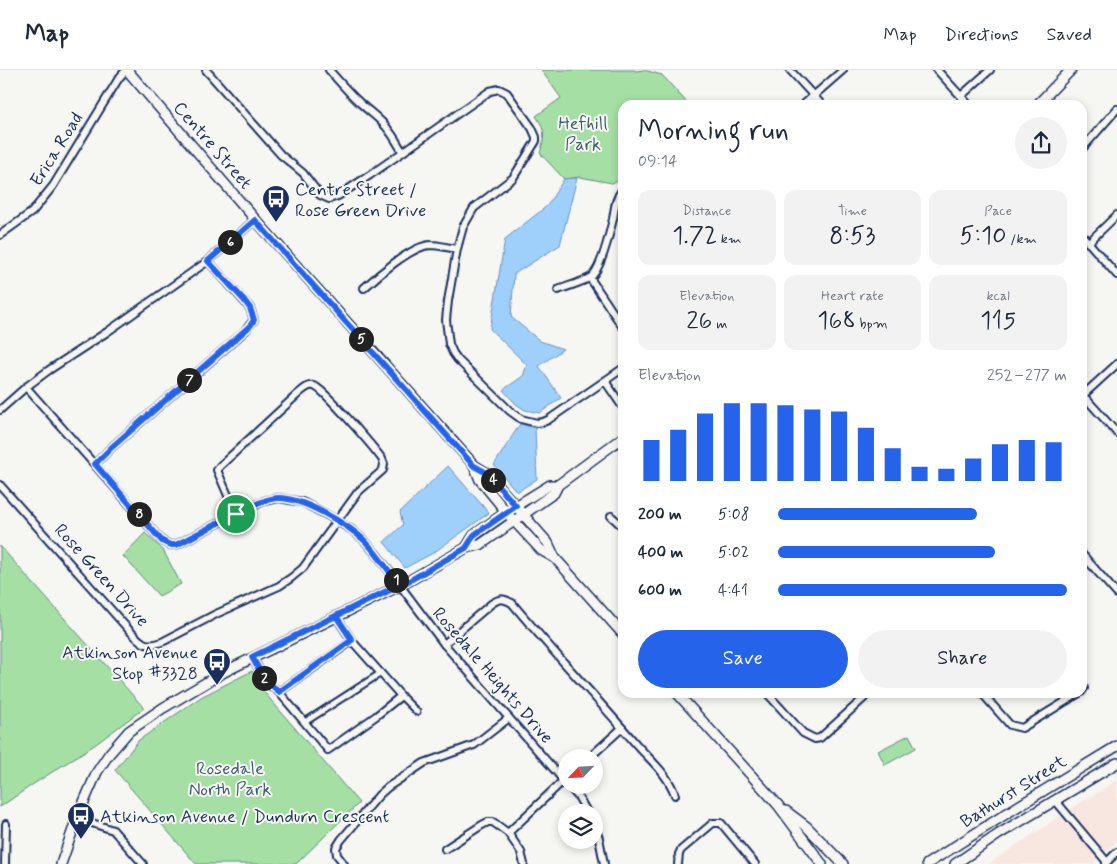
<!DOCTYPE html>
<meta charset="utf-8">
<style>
:root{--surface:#fff;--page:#f2f2f3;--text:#1f2937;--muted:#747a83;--line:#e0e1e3;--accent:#2563eb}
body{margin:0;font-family:Mynerve,sans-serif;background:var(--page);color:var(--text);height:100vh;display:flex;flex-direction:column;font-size:19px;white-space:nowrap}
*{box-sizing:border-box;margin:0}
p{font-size:16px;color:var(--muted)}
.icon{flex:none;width:28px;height:28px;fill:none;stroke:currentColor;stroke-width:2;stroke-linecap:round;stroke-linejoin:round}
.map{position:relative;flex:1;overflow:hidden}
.side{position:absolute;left:618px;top:30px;width:469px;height:598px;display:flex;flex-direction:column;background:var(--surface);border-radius:15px;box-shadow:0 2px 8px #0003}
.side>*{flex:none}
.needle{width:32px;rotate:245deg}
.fabs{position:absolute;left:558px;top:679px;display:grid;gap:10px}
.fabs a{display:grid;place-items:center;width:45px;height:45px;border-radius:50%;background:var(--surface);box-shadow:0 2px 8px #0003;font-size:25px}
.pin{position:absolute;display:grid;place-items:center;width:42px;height:42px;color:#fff;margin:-21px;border:2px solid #fff;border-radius:50%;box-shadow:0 1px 5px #0007}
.km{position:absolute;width:25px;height:25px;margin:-12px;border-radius:50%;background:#222;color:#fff;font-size:14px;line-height:25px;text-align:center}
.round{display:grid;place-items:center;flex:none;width:52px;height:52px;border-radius:26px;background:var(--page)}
.summary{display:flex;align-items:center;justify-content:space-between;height:85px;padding:0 20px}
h1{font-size:28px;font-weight:600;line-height:38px}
.stats{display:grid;grid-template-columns:repeat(3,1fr);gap:8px;height:85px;padding:5px 20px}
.stats div{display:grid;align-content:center;border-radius:12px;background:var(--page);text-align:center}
.stats b{font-size:25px;font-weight:600}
.stats small{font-size:14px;font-weight:400}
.stats p{font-size:14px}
.chart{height:140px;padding:10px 20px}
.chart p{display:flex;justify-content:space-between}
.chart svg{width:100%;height:90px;margin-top:5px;stroke:var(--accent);stroke-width:6}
.button{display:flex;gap:10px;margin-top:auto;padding:10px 20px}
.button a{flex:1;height:58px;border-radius:30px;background:var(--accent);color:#fff;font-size:20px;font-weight:600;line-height:58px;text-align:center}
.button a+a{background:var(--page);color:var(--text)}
ul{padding:0 20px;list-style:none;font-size:16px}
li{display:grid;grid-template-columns:80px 60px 1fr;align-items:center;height:38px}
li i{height:12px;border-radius:6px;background:var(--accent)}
header{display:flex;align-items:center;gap:30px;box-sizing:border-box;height:70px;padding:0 25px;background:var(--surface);border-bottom:1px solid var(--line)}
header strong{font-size:24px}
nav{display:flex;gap:28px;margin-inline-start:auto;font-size:18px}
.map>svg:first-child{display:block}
.built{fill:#f8e7e0}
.green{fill:#a5dfa4;stroke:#608781}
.water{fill:#9fd0fb;stroke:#6a90bc}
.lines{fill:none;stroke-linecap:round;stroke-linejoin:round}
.pedestrian-casing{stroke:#1b2f5e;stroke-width:9}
.minor-casing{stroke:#1b2f5e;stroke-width:10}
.tertiary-casing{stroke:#1b2f5e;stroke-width:12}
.secondary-casing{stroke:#1b2f5e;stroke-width:12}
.pedestrian{stroke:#f6f6f2;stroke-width:5}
.minor{stroke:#f6f6f2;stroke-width:6}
.tertiary{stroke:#f6f6f2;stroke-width:9}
.secondary{stroke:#f6f6f2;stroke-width:9}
.route-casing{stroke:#fff;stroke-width:10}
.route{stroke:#2563eb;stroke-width:6}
.labels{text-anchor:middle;stroke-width:4;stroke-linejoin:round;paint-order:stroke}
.park-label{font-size:18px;fill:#3e5b70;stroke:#f6f6f2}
.street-label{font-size:18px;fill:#1b2f5e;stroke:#f6f6f2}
.poi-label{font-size:18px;fill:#1b2f5e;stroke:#f6f6f2;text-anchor:start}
</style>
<header>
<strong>Map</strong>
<nav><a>Map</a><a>Directions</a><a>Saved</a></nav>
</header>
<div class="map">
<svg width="1117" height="794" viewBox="0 0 1117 794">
<rect width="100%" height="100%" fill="#f6f6f2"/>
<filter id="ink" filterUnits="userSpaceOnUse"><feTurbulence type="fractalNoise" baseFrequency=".02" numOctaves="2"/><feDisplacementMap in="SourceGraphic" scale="10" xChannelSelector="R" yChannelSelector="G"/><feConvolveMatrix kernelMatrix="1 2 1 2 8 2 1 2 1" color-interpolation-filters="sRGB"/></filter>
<g filter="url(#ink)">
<path class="built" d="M1117,710V771L1093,794H988L1077,735Z"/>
<g class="green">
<path d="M541,0H634L636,1L644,0L662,5L689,35H622V110L612,113L580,107L564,109L540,83C545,67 546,61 536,46L561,28Z"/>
<path d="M145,463L163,480L181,514L159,526L123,486Z"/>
<path d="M0,476L144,638L96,674L32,715L0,737Z"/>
<path d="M252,601L258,615L359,733L296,794H196L115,700L139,670L201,627Z"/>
<path d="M909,665L916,678L885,695L878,681Z"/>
</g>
<g class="water">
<path d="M577,108L560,175L514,204L511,247L540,271L563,279L539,296L561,328L540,343L525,340L516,334L503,320L523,306L527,295L490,259L505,169L547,136L564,109Z"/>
<path d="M520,354L535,358L537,409L517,422L494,395Z"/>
<path d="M448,396L489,443L433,483L405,498L384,472L403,455L400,442Z"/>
</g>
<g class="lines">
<defs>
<g id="pedestrian">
<path d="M401,626L417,642"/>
<path d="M305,652L381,603"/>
</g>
<g id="minor">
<path d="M206,0L281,85L303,103L320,125L329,129L338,126L370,105L490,21L499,19L507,23L532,58L536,67V71L513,108L474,138L463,157L457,179L448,231L446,250L449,274L453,283L458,290L510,341L521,349L537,353L543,352L548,350L622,299"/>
<path d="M329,0C339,11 348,22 359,32C369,42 382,49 390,62C395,68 398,75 403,82"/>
<path d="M790,0L822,35"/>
<path d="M937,0L969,35"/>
<path d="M961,26L990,0"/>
<path d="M803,35L843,0"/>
<path d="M1081,80L1117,39"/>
<path d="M1081,164L1117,205"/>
<path d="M0,165L32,142L53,116L119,8L126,0"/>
<path d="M1088,173L1117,145"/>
<path d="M590,208L622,256"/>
<path d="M364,218C377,206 412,176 430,175C439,175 449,178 457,179"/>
<path d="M558,220C568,216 583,212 591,207C601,199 610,162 613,149C615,138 615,129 622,120"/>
<path d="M605,311L622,336"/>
<path d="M26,317L162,471L170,475H176L238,443L264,431L279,428L302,432L329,446L352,460L364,470L378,486L444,574L566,713"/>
<path d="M1081,323L1117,363"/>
<path d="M1081,327L1117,294"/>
<path d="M0,340L26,317L49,300L107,262L208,191L255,150"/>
<path d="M95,394L112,377L245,261L254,250L250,238L244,231L208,191"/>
<path d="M0,415L129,560C142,573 145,579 164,571L216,544L279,516L291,508L303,498L358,422L383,400L384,394L382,389C374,378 323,318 314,316C308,314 302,321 298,324L220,396L217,400L236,444"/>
<path d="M611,446L622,456"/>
<path d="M1081,483L1117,524"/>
<path d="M444,574L491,534C500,528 502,528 512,533C552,581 595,626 636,674C650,690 668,704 675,725"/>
<path d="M252,587L260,601L269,614L279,622L328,680L376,646L401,626L352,571L336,546"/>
<path d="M1081,611L1084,618L1081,622"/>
<path d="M279,622L352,571"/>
<path d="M766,622L803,663L815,669L820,668L864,628L867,622"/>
<path d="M981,622L1010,655L1022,658L1081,622"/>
<path d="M589,688L622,658"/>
<path d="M568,715L579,728L587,742"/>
<path d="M1055,730L1107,792"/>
<path d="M77,748L113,760L143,794"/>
<path d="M594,756L599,768L604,794"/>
<path d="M508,763L566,708"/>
<path d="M445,779L482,755L488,752H493L508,763L521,782L524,794"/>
<path d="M1106,793L1117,782"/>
<path d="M5,794L6,754"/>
<path d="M344,794L337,785L336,778L341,770L379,725L388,717L424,693L474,675L509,648"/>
<path d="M678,794L679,784L681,780L713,753H721L755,794"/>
</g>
<g id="tertiary">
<path d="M1037,35L1071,0"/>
<path d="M466,478L474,465L506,442L550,415H558"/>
<path d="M61,794L77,748L97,702L109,684L129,661L163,638L224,602L407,512L466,478L480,475L554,423L558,415L622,368"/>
</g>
<g id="secondary">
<path d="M127,0L261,156L474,395L487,403L548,473L555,488"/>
<path d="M474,395L480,410L513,450L541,480L555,488L622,563"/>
<path d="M676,622L778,735L822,794"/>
<path d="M786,741L806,756L843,794"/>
<path d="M927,794L1020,735L1117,676"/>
<path d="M955,794L999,764L1117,693"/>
</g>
</defs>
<use href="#pedestrian" class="pedestrian-casing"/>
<use href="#minor" class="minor-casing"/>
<use href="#tertiary" class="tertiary-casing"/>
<use href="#secondary" class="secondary-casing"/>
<use href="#pedestrian" class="pedestrian"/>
<use href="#minor" class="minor"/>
<use href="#tertiary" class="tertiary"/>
<use href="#secondary" class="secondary"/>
</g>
</g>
<g class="lines" filter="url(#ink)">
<defs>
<path id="route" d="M236,444C249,438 265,428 279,428C303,428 347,454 364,470C377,483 388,500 399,515L252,587C260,602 266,611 279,622L352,570L336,546L407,512L466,478L474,465L516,436L487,403L474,396L255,150L208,191L244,230L250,238L254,250L250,256L112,377L95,394L162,471L170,475H176L236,444"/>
</defs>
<use href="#route" class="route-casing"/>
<use href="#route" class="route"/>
</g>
<defs>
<symbol id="bus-pin" viewBox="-11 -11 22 30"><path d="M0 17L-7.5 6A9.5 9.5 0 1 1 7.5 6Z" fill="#1b2f5e" stroke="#f6f6f2"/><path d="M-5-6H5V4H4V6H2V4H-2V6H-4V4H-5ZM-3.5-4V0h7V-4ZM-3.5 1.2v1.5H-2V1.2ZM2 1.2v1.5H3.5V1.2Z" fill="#fff"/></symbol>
</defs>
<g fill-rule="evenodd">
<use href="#bus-pin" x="260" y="113" width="32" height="43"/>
<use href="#bus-pin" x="201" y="576" width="32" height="43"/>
<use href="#bus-pin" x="65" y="730" width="32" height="43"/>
</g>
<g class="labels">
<g class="park-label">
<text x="583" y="59">Hefhill<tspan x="583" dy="21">Park</tspan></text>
<text x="230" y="704">Rosedale<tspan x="230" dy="21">North Park</tspan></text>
</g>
<g class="street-label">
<text transform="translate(213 75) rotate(49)" y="6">Centre Street</text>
<text transform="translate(56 79) rotate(-58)" y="6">Erica Road</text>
<text transform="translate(102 505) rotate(48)" y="6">Rose Green Drive</text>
<text transform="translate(493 605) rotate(49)" y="6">Rosedale Heights Drive</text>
<text transform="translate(1013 721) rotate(-32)" y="6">Bathurst Street</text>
</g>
<g class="poi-label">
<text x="295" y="125">Centre Street /<tspan x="295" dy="21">Rose Green Drive</tspan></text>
<text x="198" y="588" text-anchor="end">Atkinson Avenue<tspan x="198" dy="21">Stop #3328</tspan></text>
<text x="100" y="752">Atkinson Avenue / Dundurn Crescent</text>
</g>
</g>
</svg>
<div class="fabs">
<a><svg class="needle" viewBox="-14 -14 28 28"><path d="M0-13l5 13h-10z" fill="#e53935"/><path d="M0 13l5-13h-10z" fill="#747a83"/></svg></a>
<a><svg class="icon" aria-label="layers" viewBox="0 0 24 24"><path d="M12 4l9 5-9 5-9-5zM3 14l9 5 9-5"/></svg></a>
</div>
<div class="pin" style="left:236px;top:444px;background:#1e9e55"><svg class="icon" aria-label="arrive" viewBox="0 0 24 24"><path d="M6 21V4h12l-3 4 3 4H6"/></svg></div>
<b class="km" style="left:396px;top:510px">1</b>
<b class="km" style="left:264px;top:608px">2</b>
<b class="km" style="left:493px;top:410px">4</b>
<b class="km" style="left:361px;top:269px">5</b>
<b class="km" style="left:230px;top:172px">6</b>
<b class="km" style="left:189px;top:310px">7</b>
<b class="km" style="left:139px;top:444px">8</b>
<section class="side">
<div class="summary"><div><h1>Morning run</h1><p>09:14</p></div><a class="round"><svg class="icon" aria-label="share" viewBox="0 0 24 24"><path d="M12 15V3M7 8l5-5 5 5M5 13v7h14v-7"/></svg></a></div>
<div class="stats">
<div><p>Distance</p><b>1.72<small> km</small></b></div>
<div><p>Time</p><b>8:53</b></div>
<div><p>Pace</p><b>5:10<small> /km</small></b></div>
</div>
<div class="stats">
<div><p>Elevation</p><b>26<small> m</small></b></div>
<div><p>Heart rate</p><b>168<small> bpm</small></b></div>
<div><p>kcal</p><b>115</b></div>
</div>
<div class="chart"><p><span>Elevation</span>252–277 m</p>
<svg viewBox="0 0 160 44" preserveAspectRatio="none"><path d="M5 44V24M15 44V19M25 44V11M35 44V6M45 44V6M55 44V7M65 44V9M75 44V10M85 44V18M95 44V28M105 44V37M115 44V38M125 44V33M135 44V26M145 44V24M155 44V25"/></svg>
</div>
<ul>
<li><b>200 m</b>5:08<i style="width:69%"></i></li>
<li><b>400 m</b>5:02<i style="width:75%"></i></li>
<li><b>600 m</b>4:41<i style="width:100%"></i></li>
</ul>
<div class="button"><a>Save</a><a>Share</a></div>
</section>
</div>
